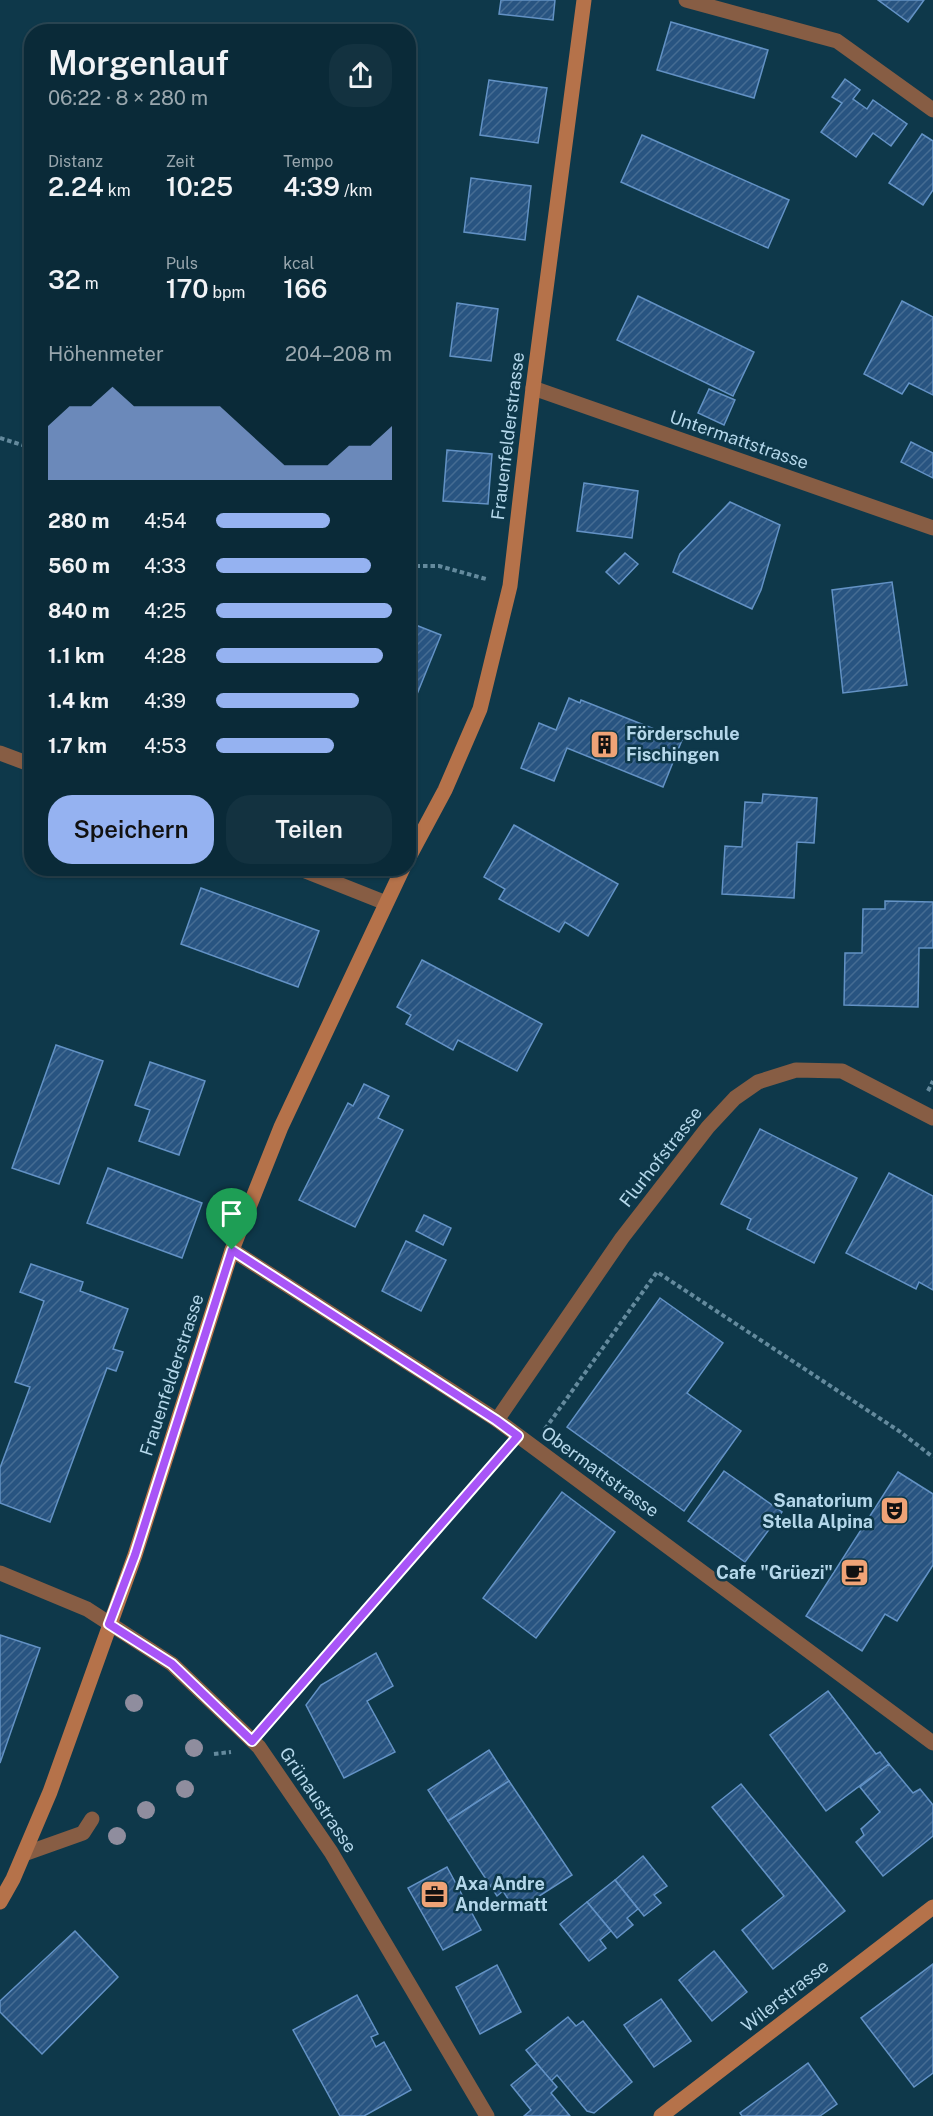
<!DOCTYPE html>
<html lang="de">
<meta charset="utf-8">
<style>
:root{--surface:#0a2a38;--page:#133240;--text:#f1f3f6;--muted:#99a7ae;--line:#2a4653;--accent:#95b2f1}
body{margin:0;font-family:"Public Sans",sans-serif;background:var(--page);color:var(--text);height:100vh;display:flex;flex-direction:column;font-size:22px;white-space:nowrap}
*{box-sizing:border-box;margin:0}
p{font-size:20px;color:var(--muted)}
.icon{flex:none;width:33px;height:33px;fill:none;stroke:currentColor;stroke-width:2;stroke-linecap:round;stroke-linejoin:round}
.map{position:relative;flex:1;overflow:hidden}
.details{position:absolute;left:24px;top:24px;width:392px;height:852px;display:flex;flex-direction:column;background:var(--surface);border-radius:24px;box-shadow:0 2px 4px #0004,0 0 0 2px var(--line)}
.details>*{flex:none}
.pin{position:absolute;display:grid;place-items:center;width:51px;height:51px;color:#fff;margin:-62px -26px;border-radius:50% 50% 50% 0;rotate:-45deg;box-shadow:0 0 6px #0007}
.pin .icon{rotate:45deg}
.round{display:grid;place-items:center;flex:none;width:63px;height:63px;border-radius:24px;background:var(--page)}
.head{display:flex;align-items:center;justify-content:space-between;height:102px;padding:0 24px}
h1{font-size:33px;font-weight:600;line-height:45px}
.figures{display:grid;grid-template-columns:repeat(3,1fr);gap:9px;height:102px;padding:6px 24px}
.figures div{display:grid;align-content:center}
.figures b{font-size:26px;font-weight:600}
.figures small{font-size:16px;font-weight:400}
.figures p{font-size:16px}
.chart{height:168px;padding:12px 24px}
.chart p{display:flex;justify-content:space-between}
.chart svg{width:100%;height:108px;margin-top:6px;fill:var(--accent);opacity:.7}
.action{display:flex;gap:12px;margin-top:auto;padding:12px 24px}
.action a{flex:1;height:69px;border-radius:24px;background:var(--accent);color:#111;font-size:24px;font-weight:600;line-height:69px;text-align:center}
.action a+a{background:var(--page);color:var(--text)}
ul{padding:0 24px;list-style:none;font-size:20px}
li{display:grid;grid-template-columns:96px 72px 1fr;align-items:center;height:45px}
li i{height:15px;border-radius:8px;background:var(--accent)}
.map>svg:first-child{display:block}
.building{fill:url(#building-hatch);stroke:#6392c5;stroke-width:1.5}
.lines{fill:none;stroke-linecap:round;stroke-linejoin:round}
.path{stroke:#648a9d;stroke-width:4;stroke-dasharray:4.5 3;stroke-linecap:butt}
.lane{stroke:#875d44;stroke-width:15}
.street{stroke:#875d44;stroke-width:15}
.secondary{stroke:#b5724a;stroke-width:15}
.tree{fill:#8f8d9e}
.route-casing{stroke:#fff;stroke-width:12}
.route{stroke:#a855f7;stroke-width:8}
.labels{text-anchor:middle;stroke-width:5;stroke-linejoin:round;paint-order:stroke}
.street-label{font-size:18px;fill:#b4d7ea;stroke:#0e384a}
.poi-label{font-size:18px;font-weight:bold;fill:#b4d7ea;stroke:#0e384a;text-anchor:start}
</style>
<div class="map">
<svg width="933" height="2116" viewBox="0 0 933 2116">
<defs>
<pattern id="building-hatch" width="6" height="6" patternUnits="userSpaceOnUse" patternTransform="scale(1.5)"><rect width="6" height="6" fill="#285481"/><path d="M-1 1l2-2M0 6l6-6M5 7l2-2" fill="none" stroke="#456c93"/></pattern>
</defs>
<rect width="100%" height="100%" fill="#0e384a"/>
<g class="building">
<path d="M501,0H555L553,20L499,14Z"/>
<path d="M878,0H924L908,22Z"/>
<path d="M671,22L768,50L754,98L657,70Z"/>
<path d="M845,79L860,90L853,99L867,109L873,100L907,124L891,146L873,133L856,157L821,132L842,103L832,97Z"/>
<path d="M489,80L547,88L538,143L480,135Z"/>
<path d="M922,134L933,141V190L923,205L889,183Z"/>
<path d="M642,135L789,200L768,248L621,182Z"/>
<path d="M471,178L531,186L525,240L464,232Z"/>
<path d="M638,296L754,352L733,396L617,340Z"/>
<path d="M902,301L933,317V395L909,383L902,394L864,374Z"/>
<path d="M457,303L498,309L491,361L450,356Z"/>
<path d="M709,389L735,400L724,425L698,413Z"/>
<path d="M911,442L933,453V478L901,462Z"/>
<path d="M447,450L492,454L488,504L443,501Z"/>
<path d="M584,483L638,491L632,538L577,531Z"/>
<path d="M730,502L780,525L761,590L752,609L673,572L680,554Z"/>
<path d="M625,553L638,564L619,584L606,572Z"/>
<path d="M892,582L907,685L843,693L832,590Z"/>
<path d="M408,622L441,635L413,704L408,702Z"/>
<path d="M569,698L580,703L581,700L682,740L663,787L567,748L554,781L521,768L539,723L556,730Z"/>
<path d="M763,794L817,798L814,843L797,842L794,898L722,894L725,846L742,847L745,802L762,803Z"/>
<path d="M514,825L618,884L588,936L565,922L559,932L499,899L505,889L484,877Z"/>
<path d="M201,888L319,931L298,987L181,944Z"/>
<path d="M885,901L933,902V948H919L918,1007L844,1005L845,953H862L863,909H885Z"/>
<path d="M422,960L542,1024L517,1071L458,1040L453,1050L406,1024L411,1015L397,1007Z"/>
<path d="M56,1045L103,1061L59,1184L12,1168Z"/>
<path d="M150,1062L205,1081L179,1155L139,1141L150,1110L135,1105Z"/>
<path d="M364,1084L389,1096L378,1118L403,1130L355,1227L299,1200L348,1103L353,1106Z"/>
<path d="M760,1129L857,1178L814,1263L747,1229L751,1219L721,1204Z"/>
<path d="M108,1168L202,1203L182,1258L87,1223Z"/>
<path d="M889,1173L933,1196V1290L919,1282L916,1289L846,1253Z"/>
<path d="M424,1215L451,1228L443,1245L416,1231Z"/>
<path d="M406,1241L446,1260L421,1311L382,1291Z"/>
<path d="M31,1264L83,1282L80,1291L128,1309L113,1349L123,1352L116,1371L107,1368L50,1522L0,1503V1468L30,1387L15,1382L44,1301L20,1292Z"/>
<path d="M660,1298L723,1343L687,1393L741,1431L684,1511L567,1427Z"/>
<path d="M724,1471L782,1512L745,1562L688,1521Z"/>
<path d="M898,1472L933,1494V1565L897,1621L885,1614L862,1651L806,1616Z"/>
<path d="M562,1492L615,1532L536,1638L483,1598Z"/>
<path d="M0,1635L40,1648L0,1763Z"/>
<path d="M376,1653L393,1686L367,1701L395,1752L344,1778L306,1705L321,1685Z"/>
<path d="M828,1691L876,1754L880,1752L889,1764L826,1811L770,1735Z"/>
<path d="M489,1750L509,1781L448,1821L428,1790Z"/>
<path d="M889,1764L913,1793L920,1789L933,1805V1836L883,1876L856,1842L864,1835L861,1829L880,1812L860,1787Z"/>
<path d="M509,1781L572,1875L516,1911L503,1891L497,1896L448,1821Z"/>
<path d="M741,1784L845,1911L773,1969L742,1930L784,1896L712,1807Z"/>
<path d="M643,1856L667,1886L654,1895L661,1903L644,1916L615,1880Z"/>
<path d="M447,1867L481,1930L443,1950L408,1888Z"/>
<path d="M615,1880L638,1909L627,1918L633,1925L617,1938L587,1902Z"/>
<path d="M587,1902L611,1931L600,1940L606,1948L589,1961L560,1924Z"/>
<path d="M75,1931L118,1977L42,2054L0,2012V2001Z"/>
<path d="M714,1951L747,1992L712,2021L679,1980Z"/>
<path d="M933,1964V2073L914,2087L861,2018Z"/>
<path d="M497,1965L521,2012L480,2034L456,1987Z"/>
<path d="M357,1995L378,2034L371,2037L376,2047L384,2042L411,2090L364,2116H340L293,2030Z"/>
<path d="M661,1999L691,2041L654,2067L624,2025Z"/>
<path d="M568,2017L576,2026L583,2021L632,2082L594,2113L587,2111L557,2075L551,2081L526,2050Z"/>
<path d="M808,2063L837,2104L820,2116H742L740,2113Z"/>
<path d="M537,2064L557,2087L551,2093L570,2116H524L531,2110L511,2085Z"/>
</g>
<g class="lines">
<g class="path">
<path d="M0,438L32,448"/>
<path d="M408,566H439L486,579"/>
<path d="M928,1091L933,1081"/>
<path d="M545,1429L657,1272L899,1431L933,1457"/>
<path d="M268,1723L504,1453"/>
<path d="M214,1754L231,1752"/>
</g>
<path class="lane" d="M24,1854L83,1833L92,1819"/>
<g class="street">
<path d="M686,0L837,41L933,110"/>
<path d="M533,388L933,528"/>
<path d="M0,753L32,765"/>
<path d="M298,868L386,903"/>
<path d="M232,1250L497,1420L933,1743"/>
<path d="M497,1420L622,1238L708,1127L735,1098L758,1082L796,1070L842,1071L933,1118"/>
<path d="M0,1573L87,1609L172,1664L259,1747L331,1852L487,2116"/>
</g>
<g class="secondary">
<path d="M408,859L445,790L480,709L510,586L533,388L584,0"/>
<path d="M0,1902L13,1879L50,1792L135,1555L232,1250L281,1127L403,868"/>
<path d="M661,2116L933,1907"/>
</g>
</g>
<g class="tree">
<circle cx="134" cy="1703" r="9"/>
<circle cx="194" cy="1748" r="9"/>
<circle cx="185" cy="1789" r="9"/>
<circle cx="146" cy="1810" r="9"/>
<circle cx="117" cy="1836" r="9"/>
</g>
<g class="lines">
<defs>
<path id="route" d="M232,1250L496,1420L518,1436L252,1741L172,1664L109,1624L135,1555Z"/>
</defs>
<use href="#route" class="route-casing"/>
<use href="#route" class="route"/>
</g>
<defs>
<symbol id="building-square" viewBox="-11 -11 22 22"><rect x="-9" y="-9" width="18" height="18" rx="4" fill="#efa376" stroke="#0e384a"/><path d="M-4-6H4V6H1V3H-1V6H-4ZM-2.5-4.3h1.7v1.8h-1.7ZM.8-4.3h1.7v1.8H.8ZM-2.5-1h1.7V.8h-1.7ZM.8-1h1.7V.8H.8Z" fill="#111"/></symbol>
<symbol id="theatre-square" viewBox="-11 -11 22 22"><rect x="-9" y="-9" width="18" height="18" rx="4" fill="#efa376" stroke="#0e384a"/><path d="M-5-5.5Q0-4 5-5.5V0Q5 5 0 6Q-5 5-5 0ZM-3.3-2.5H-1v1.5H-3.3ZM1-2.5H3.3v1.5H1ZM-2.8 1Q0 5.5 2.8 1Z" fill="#111"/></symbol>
<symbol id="cafe-square" viewBox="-11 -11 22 22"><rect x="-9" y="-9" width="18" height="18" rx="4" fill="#efa376" stroke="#0e384a"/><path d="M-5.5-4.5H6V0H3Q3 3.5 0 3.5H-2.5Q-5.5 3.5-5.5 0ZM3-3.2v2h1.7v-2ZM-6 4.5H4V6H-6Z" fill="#111"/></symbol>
<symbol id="office-square" viewBox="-11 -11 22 22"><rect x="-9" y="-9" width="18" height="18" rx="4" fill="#efa376" stroke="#0e384a"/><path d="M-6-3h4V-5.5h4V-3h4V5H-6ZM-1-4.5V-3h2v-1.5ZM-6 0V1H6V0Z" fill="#111"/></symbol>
</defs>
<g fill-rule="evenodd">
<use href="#building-square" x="588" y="728" width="33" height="33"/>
<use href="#theatre-square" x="878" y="1494" width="33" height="33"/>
<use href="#cafe-square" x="838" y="1556" width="33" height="33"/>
<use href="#office-square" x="418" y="1878" width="33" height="33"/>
</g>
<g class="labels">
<g class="street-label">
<text transform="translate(508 436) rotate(-83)" y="6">Frauenfelderstrasse</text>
<text transform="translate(739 440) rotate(19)" y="6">Untermattstrasse</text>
<text transform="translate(661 1157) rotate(-52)" y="6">Flurhofstrasse</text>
<text transform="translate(172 1375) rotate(-72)" y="6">Frauenfelderstrasse</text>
<text transform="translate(600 1472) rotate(36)" y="6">Obermattstrasse</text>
<text transform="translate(318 1800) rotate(56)" y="6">Grünaustrasse</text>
<text transform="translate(785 1996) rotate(-38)" y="6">Wilerstrasse</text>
</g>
<g class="poi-label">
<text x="626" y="740">Förderschule<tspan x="626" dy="21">Fischingen</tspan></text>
<text x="873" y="1507" text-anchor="end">Sanatorium<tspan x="873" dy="21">Stella Alpina</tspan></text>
<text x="833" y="1579" text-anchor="end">Cafe "Grüezi"</text>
<text x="455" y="1890">Axa Andre<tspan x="455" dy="21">Andermatt</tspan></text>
</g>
</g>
</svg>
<div class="pin" style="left:232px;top:1250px;background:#1e9e55"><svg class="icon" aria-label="arrive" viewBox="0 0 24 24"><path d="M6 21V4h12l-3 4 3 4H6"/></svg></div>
<section class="details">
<div class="head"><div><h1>Morgenlauf</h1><p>06:22 · 8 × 280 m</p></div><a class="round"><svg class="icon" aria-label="share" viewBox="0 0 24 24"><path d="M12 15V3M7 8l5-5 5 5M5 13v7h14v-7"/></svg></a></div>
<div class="figures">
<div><p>Distanz</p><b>2.24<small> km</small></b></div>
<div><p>Zeit</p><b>10:25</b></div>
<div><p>Tempo</p><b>4:39<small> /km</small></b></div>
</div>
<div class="figures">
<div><b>32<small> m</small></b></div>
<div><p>Puls</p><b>170<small> bpm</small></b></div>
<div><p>kcal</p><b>166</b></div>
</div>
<div class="chart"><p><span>Höhenmeter</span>204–208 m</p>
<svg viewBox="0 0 160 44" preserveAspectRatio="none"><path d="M0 44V22L10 14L20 14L30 6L40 14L50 14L60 14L70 14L80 14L90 22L100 30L110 38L120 38L130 38L140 30L150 30L160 22V44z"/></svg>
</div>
<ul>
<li><b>280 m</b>4:54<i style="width:65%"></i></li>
<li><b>560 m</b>4:33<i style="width:88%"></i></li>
<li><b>840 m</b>4:25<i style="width:100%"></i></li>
<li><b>1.1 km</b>4:28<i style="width:95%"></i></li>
<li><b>1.4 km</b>4:39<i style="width:81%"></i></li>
<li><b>1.7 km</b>4:53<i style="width:67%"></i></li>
</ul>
<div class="action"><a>Speichern</a><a>Teilen</a></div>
</section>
</div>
